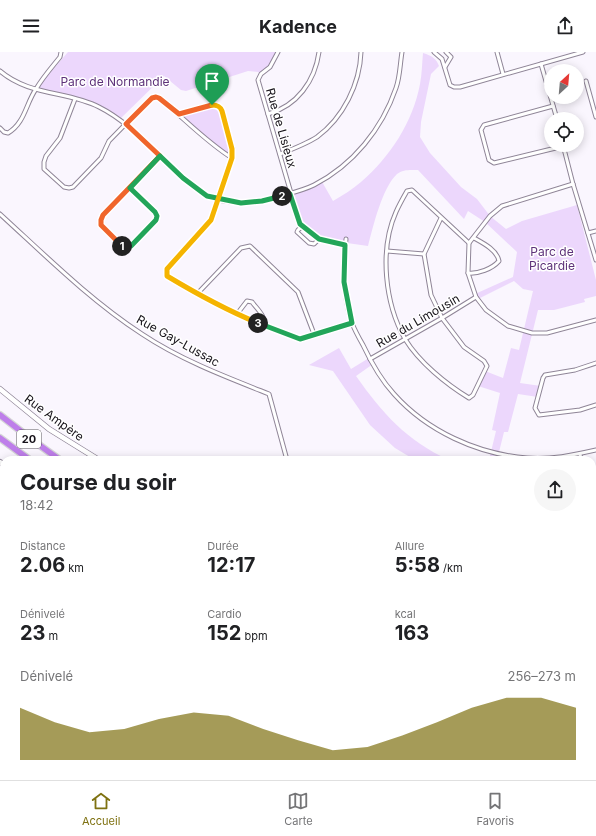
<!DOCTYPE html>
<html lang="fr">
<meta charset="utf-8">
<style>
:root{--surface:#fff;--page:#f6f6f6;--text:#202124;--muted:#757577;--line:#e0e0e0;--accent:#7f7212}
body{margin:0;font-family:Inter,sans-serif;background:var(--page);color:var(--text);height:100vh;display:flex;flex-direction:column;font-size:15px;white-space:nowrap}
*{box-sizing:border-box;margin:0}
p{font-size:13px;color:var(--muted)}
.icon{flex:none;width:22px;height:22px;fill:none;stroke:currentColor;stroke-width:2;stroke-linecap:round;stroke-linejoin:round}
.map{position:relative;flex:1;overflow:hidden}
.panel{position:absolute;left:0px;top:404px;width:596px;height:324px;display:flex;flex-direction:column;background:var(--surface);border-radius:12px 12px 0 0;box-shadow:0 2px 10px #0003}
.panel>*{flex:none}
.needle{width:26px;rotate:26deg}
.fabs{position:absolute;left:544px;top:12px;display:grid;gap:8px}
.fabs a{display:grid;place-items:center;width:40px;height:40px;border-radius:50%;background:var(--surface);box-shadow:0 2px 10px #0003;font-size:20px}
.pin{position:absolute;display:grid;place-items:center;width:34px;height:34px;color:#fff;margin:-41px -17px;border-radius:50% 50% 50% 0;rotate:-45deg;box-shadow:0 0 4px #0007}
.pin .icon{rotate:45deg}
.km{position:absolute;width:20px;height:20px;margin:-10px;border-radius:50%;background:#222;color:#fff;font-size:11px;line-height:20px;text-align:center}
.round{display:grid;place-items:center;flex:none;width:42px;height:42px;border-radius:21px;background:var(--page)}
.overview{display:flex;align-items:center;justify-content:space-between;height:68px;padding:0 20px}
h1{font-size:22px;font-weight:700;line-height:30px}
.metrics{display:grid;grid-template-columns:repeat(3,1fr);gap:6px;height:68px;padding:4px 20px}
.metrics div{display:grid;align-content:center}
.metrics b{font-size:20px;font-weight:700}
.metrics small{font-size:11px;font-weight:400}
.metrics p{font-size:11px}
.chart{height:112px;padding:8px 20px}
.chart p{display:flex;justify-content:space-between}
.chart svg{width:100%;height:72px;margin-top:4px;fill:var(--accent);opacity:.7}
header{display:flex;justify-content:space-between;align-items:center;height:52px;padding:0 20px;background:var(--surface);font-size:18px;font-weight:700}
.menu{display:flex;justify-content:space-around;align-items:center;height:56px;border-top:1px solid var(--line);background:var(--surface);font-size:11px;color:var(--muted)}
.menu a{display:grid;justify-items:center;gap:2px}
.menu .current{color:var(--accent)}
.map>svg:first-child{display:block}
.green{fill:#ecd7fc}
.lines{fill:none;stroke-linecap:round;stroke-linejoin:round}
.street-casing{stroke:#8f8597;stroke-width:5}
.secondary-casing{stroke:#8f8597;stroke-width:6}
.highway-casing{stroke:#d5d5d6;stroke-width:8}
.street{stroke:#fff;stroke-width:3}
.secondary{stroke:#fff;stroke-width:4.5}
.highway{stroke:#be7eea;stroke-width:5.5}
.rail-casing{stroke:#2f2b32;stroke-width:2.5}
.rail{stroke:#fff;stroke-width:1;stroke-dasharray:3;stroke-linecap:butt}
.split-1-casing{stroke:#fff;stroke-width:8}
.split-2-casing{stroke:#fff;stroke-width:8}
.split-3-casing{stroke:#fff;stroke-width:8}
.split-4-casing{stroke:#fff;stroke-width:8}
.split-1{stroke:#f0652b;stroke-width:5}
.split-2{stroke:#22a559;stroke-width:5}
.split-3{stroke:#22a559;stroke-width:5}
.split-4{stroke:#f5b400;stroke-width:5}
.labels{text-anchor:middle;stroke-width:3;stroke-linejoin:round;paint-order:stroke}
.shield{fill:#fff;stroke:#5d5a5f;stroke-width:1}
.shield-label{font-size:11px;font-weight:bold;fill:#17131a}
.park-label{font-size:12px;fill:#5d3179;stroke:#fff}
.street-label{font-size:12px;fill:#17131a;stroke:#fff}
</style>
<header><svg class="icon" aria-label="menu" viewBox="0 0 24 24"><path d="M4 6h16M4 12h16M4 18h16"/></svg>Kadence<svg class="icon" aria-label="share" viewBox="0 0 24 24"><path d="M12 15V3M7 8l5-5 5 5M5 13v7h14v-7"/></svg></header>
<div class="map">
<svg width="596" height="728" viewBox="0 0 596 728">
<rect width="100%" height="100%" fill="#faf6fe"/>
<g class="green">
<path d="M68,0H278L270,15L261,22L258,20L248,19L186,39L181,38L164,24L119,68L98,54L83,49L35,38Z"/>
<path d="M423,1C432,4 436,6 439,14L431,22L421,70L420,85L430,101L461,135L477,147L490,164L506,177L522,169L577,153L596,228V244L584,247L585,250L554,258H538L520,331L541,334L538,345L518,342L508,380H504L497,408H489L496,379L492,378L500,341L478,334L485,319L503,326L511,296L519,298L533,239L523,237L514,229L478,247L475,242L513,225L517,200L485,170L468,159L464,167L418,118C411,118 403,117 397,122C382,136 373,175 368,194L319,187L300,172L290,142L321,128L333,149C343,143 353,137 361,130C390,105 413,70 420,32C422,22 422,11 423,1Z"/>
<path d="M212,53L221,56L233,97L232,106L215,96L179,62Z"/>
<path d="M339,296L351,317L369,306L373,312L356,324C382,361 407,389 449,408H415L395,396L370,373L333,319L309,313Z"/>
</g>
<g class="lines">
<defs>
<g id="street">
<path d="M278,0L270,15L261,22L258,28L300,172L319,187L345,193"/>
<path d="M434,0L442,7L450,33L454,35H460L583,0"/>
<path d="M497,0L503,22"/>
<path d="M541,12L557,67"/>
<path d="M445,15L451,5L446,0"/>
<path d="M0,19C29,44 68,39 99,55C127,69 148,93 171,114C182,125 193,136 206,143C223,153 256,151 274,146C287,142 302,139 314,133C353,113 382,77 396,36C400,25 400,12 402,0"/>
<path d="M586,29L596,65"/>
<path d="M75,47L60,86L46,104L44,110V117L64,135L69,136L73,135L101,106L109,89L151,46L156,45L159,46C184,66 205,89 232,106"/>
<path d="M553,54L484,73L481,78L489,108L494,111L564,94"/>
<path d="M179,62L212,53C217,53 220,54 222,59L233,97L232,106L211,167L167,217V224L197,242L237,262L300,287L352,271"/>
<path d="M268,62C297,54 315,29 319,0"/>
<path d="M0,76L4,80L8,81C25,71 26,51 36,37C43,25 52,15 60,5L61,0"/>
<path d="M563,93L573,132L596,208"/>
<path d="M280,102C293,97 306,92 317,85C343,66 360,32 361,0"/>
<path d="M573,132L502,154L490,164L469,191L468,221L476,245L486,258L508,274L532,281H547L596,268"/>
<path d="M130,136L155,160L157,164L156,168L131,194L127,195L122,194L101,173V168L103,163L160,104"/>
<path d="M0,162C46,204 90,248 142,282C181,308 226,325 269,342L287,408"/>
<path d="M441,166L424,202L431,243L442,266L464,295L484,309L487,314L473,343L469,346C446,332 419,310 405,287C385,252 379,198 396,160C399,153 403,146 407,139L412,138L469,191"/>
<path d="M303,174L298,178L297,180L309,191L314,192L319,187"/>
<path d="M588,181L596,179"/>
<path d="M346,187C343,214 343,246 352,271C355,279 359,286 363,293C371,310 381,328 394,342C427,379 477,402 527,406C550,408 574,403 596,398"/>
<path d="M387,199L424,202"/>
<path d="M468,221C478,222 492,217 499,209C497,198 483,191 474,186"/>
<path d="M197,242L241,196L250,194L298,240L314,282"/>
<path d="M237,262L247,249L252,250C258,258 265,263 264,273"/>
<path d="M370,307L442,266L476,245"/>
<path d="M596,311L575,318L545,323L543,326L535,356L539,363L580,358L596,353"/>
<path d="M580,402L581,408"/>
<path d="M592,442L596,444"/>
<path d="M0,576L4,578"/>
<path d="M204,724L205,728"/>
</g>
<g id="secondary">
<path d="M0,337L49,377L99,408"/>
<path d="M0,410L4,413"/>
<path d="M592,602H596"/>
<path d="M543,724L544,728"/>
</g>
<g id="highway">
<path d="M0,363L31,387L60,408"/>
<path d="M0,386L30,408"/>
<path d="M592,625L596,626"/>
<path d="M592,630L596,632"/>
<path d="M592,649L596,651"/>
<path d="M592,657L596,659"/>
</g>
</defs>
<use href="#street" class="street-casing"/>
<use href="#secondary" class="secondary-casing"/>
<use href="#highway" class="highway-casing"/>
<use href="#street" class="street"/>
<use href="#secondary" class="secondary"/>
<use href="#highway" class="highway"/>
<defs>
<g id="rail">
<path d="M0,692L4,694"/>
<path d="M53,724L57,728"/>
<path d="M65,724L73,728"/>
</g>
</defs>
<use href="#rail" class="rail-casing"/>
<use href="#rail" class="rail"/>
</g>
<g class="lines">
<defs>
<path id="split-1" d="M122,194L101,173V168L103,163L160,104L126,72L152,46L156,45L159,46L179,62L212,53"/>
<path id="split-2" d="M122,194L127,195L131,194L156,168L157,164L155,160L130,136L160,104L183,126L207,144L241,151L262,149L282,144"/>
<path id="split-3" d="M258,271L300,287L352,271L344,230L345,193L319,187L300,172L290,142L282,144"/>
<path id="split-4" d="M212,53C217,53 220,54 222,59L232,97V106L211,168L167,217V224C197,242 226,258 258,271"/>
</defs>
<use href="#split-1" class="split-1-casing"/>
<use href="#split-2" class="split-2-casing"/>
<use href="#split-3" class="split-3-casing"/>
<use href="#split-4" class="split-4-casing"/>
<use href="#split-1" class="split-1"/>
<use href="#split-2" class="split-2"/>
<use href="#split-3" class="split-3"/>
<use href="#split-4" class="split-4"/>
</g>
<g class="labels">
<rect class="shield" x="17" y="378" width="24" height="18" rx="3"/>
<g class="shield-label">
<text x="29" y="391">20</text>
</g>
<g class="park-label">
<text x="115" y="34">Parc de Normandie</text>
<text x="552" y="204">Parc de<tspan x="552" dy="14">Picardie</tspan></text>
</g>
<g class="street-label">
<text transform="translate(281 76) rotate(74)" y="4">Rue de Lisieux</text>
<text transform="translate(418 269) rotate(-30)" y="4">Rue du Limousin</text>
<text transform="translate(178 289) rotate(29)" y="4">Rue Gay-Lussac</text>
<text transform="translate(54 366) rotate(36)" y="4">Rue Ampère</text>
</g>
</g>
</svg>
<div class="fabs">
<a><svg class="needle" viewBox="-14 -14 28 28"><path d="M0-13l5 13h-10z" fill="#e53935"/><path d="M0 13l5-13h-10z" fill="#757577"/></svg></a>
<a><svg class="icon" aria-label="locate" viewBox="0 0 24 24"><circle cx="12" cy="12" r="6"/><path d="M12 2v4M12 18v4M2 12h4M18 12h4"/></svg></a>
</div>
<div class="pin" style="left:212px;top:53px;background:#1e9e55"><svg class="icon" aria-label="arrive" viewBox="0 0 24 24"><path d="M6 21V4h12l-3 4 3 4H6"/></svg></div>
<b class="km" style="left:122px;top:194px">1</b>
<b class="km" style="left:282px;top:144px">2</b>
<b class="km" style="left:258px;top:271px">3</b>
<section class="panel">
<div class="overview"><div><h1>Course du soir</h1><p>18:42</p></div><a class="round"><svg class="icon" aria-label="share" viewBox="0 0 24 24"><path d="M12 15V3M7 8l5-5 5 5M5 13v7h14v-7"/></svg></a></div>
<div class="metrics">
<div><p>Distance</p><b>2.06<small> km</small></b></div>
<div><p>Durée</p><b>12:17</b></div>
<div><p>Allure</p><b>5:58<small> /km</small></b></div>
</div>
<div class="metrics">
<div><p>Dénivelé</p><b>23<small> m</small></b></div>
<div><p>Cardio</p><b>152<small> bpm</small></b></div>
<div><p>kcal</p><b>163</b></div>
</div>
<div class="chart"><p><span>Dénivelé</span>256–273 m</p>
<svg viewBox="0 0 160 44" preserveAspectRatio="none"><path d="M0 44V12L10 21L20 27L30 25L40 19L50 15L60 17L70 25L80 32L90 38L100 36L110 29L120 21L130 12L140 6L150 6L160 12V44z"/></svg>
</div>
</section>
</div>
<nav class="menu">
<a class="current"><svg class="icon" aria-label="home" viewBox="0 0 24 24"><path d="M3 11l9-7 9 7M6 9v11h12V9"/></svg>Accueil</a>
<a><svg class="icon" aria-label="map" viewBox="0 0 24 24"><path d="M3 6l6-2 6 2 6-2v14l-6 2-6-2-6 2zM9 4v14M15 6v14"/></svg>Carte</a>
<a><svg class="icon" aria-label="saved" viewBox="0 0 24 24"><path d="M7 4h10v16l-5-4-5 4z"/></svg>Favoris</a>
</nav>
